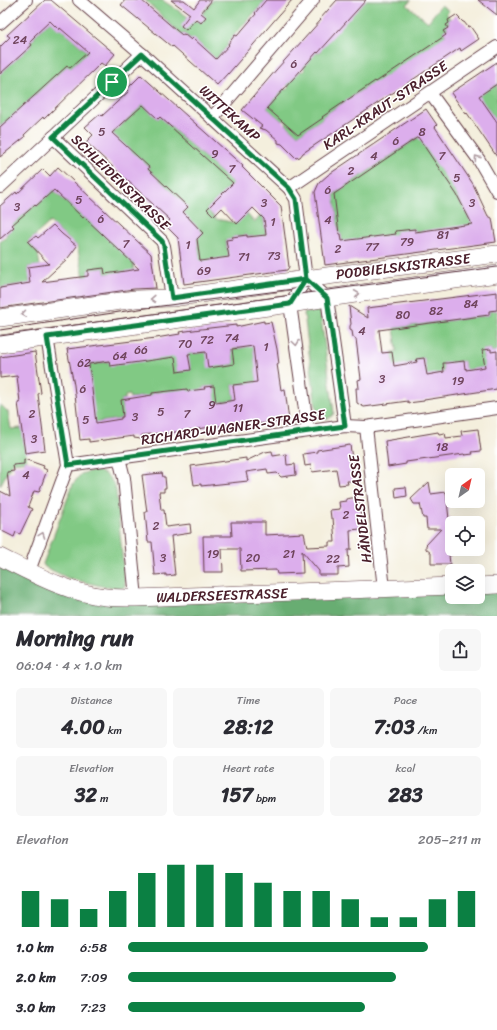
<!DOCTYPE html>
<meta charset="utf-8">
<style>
:root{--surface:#fff;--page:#f7f7f7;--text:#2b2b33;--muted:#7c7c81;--accent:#0b8043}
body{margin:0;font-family:Sriracha,sans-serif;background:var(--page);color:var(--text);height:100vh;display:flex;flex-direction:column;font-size:15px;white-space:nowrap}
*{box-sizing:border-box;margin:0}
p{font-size:13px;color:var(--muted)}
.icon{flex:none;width:22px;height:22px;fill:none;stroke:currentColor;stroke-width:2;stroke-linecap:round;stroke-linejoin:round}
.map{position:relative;height:616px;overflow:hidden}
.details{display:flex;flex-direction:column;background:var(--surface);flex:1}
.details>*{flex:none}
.needle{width:26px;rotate:34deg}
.tools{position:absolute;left:445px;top:468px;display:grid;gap:8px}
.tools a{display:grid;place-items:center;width:40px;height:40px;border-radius:6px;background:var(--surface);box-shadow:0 4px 16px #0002;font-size:20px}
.pin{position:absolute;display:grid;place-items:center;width:34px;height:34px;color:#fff;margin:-17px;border:2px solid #fff;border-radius:50%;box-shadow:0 1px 4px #0007}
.round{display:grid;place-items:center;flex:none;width:42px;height:42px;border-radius:6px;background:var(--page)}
.summary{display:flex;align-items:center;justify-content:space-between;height:68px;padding:0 16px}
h1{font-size:22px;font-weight:700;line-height:30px}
.stats{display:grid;grid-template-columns:repeat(3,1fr);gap:6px;height:68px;padding:4px 16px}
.stats div{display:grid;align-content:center;border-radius:6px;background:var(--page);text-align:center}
.stats b{font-size:20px;font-weight:700}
.stats small{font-size:11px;font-weight:400}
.stats p{font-size:11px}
.chart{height:112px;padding:8px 16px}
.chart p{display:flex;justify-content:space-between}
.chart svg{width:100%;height:72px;margin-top:4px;stroke:var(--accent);stroke-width:6}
ul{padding:0 16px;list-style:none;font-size:13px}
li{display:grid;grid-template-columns:64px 48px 1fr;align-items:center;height:30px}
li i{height:10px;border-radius:5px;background:var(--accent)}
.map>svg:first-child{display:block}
.green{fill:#81c984;stroke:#667458}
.forest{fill:#68ad72;stroke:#59664e}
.building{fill:#dcaeec;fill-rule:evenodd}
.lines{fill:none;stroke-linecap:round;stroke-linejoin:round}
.street-casing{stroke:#643e46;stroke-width:14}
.secondary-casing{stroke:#643e46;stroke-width:18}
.street{stroke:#fff;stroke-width:12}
.secondary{stroke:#fff;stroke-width:17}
.tram{stroke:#4a1f2b;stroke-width:1}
.oneway{stroke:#ae9aa0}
.route-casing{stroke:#fff;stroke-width:8}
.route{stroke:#0b8043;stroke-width:5}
.labels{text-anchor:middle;stroke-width:3;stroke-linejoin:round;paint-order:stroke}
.number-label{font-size:12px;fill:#6e435b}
.street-label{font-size:14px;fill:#4a1f2b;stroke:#fff}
</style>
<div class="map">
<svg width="497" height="616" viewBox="0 0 497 616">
<rect width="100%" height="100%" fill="#fff"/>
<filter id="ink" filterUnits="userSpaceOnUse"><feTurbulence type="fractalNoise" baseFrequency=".025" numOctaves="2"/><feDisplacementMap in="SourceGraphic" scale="8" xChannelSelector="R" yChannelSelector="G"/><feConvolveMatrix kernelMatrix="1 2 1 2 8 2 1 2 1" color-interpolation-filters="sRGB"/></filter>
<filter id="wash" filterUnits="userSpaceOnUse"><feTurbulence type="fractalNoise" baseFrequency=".012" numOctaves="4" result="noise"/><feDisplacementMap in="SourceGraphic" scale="16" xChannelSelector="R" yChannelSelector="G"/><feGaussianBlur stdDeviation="0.9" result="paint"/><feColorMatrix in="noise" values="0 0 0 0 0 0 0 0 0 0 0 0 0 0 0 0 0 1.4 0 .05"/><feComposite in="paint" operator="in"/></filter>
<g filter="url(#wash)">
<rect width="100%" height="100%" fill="#f4efdd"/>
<g class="green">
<path d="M145,0H162L196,22L213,0H266L227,43L228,45L216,59L193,38L191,40L184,33L182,35Z"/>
<path d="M366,0H411L407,5L428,22L441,5L449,11L446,13L450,19L448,20L449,23L446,25L448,28L443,31L446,36L376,83L375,81L322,117L323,118L298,135L286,124L287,123L284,119L282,121L267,108L284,89L286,90L289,87L287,85L300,70L302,72L305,69L303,67L317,52L319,53L321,50L320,48Z"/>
<path d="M50,21L59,29L60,28L90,54L84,56L70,68L67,66L0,127V74L32,45L30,42L35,38L34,36Z"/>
<path d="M497,84V124L486,106L474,98Z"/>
<path d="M143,105L158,119L160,117L233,183L207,209L216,219L236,223L247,214L254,222L262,215L263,216L268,244L254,245L253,236L247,237L246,235L233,237V239L226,240L227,249H231L233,257L198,263L199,253L197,239L203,233L183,213L188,207L148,169L149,167L111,135Z"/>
<path d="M419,137L457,195L469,218L474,225L415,232V229L396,232V235L344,242L342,240L341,234H339L334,196L336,193Z"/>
<path d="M53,190L83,218L84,217L133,260L134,271L105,274L104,268L88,270V277H84L77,246L62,234L50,222L28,242L38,253L40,267L36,266L28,267L29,274L31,276L29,278L30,284L15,285L0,288V242L7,236L6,234L14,227L12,225L35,205L37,206Z"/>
<path d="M497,310V351L491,352V349L482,350L484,361L486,360L487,367L466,370L465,369L464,361L455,362L457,373L453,374L452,362L443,363V373L422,377L423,368L425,365L424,358L416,359L417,362L403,364L404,373L394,366L392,352L397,351L394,328L489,315V311Z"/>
<path d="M320,311L334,413C330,420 323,420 317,415L304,313Z"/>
<path d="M253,343L258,388L246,384L233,385L235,400L215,403L213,394H215L214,386L204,387L202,407L159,392L152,393V396L130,398L129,395L125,396V399L121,400L122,408L127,417H121V419L99,422L95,425L88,364L175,355L191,370L187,354L207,352L222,366L234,364L232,351L235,349L246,347Z"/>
<path d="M0,404L8,412L11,429L22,428L27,461L12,463L0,486Z"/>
<path d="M94,470C106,473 112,478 116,490L125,586L123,588L101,586L68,578L45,567L43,564L73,484L81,474Z"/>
</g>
<path class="forest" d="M0,557L81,592L452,586V597H478V586L497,585V616H0Z"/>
<g id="blocks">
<g class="building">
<path d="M45,0H51L115,54L105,66L101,63L44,119L43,117L24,135L25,137L0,157V127L67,66L70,68L88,52L60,28L59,30L50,21L34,36L35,37L30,42L32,45L0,74V47L10,37L7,35Z"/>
<path d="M125,0H141L182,35L184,34L191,40L193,38L216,59L229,45L228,44L235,35L237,36L256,14L255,13L266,0H292L228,74V73L217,85L173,46L172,47L121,5Z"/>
<path d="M171,0H184L194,8L200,0H212L201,13L206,17L201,23L196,19L186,30L181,26L190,14Z"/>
<path d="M337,0H366L318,53L317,52L267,108L298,135L323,118L322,117L365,88L375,81L376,82L446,35L443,31L448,28L446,25L449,23L448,20L456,15L463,22H464L468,27L470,26L479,39L461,51L460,48L303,153L300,157L296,158L282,144L278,143V140L266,130L259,128L262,126L242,110L276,70L321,20L320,19Z"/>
<path d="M478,0H497V15Z"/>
<path d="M497,62V84L479,96L497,122V157L467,113L466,114L451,93Z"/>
<path d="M141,75L243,166L242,167L281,206L289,267L287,270L184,284L178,238L165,225L170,220L86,142L93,135L85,127L100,114L102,116L129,91L127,89ZM143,105L158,119L160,117L233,183L207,209L214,216L222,208L237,224L253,208L264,219L266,235L247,237V235L232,237L233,239L226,240L229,257L200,261L197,239L203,233L183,212L188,207L148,169L149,167L112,133Z"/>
<path d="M426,109L437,125L435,127L473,184L488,216L492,218L496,242L325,265L315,192L319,183L328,175ZM418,137L457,195L472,224L415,232V229L395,231L396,234L342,241L341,234H339L334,194Z"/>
<path d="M58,167L151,254L156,288L134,289L0,308V288L30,283L28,267L49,264L28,242L36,236L38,238L53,225L62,234L77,246L68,258L42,282L88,276V270L104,268L105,274L139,269L84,217L83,218L54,190L36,206L35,205L12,225L14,227L0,239V206L16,192L17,194L43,169L50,176Z"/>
<path d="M497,292V310L489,311V315L379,330L382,353L392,352L394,366L417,362L416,359L424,358L427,375L444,372L443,363H447L464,361L465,369L466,368V370L485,367L482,350L491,349V352L497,351V389L424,400V401L408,403V401L364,407L357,403L356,388H359L358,380L361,379L356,339L353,337L352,331L350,330V326L351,324L349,306L368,318L367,308Z"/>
<path d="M264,321V323L271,322L277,349L279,364H277L281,390L285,389L289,421L233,426V424L161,434V433L142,435L141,439L134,438V436L89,442V439L80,440L74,385L67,349L156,338L180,334L179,332L201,329L236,325V327ZM253,346L257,382L233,385L235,400L216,403L214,386L204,387L205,389L196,390L188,391L187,389L152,393V395L121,400L123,417H121V419L96,423L89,364L109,361L110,366L175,357L177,372L191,370L188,354L206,352L208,368L222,366L234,364L232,349Z"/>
<path d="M35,352L41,393L38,394L45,450L25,453L18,403L20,402L17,376L0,378V357Z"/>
<path d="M478,429L481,451L472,452L473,454L465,455L464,454L406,462V464L388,467L385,441L438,432L439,434L445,433L446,438L462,436L461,431Z"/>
<path d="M350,445L354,472L352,473L353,481H347L348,484L339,485L336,469L312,472L311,465L305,466L303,454L317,452V450Z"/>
<path d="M272,451L273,456L286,454L287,465L295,464L296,475L281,477L277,473L268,474L267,469L246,472L248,481L201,486V484L194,485L191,466L246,458V461L265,452Z"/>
<path d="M24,459L44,466L43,468L47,470L39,492L34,491L28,507L32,509L20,534L16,532L14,537L0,530V491L10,496L7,472L14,471L13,465L24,464Z"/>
<path d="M162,473L163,477H165L166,488H164V492H159L161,510H164L166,527L190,524L191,533L171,536L175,575L166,576V574L155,575L152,542H148L145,512H147L142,475Z"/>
<path d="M429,482L431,494L446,492L449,519L452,517V555H449L450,564H431V553L426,549V545L441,529H427L426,518H423L420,504H414L411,499Z"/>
<path d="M406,487L407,496L396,498L395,488Z"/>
<path d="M357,497V503H360L361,529L350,530L351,550H348L349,567L338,568V575H319V571L302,551L303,573L277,574L276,570L241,571L240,549H222L223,572H204L203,536H232L231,522H265V535L304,533L307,547L329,546V542H335L333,518H331L330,510L340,509L339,502L346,501V499Z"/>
</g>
</g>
</g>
<g filter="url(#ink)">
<use href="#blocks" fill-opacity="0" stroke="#643e46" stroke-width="1"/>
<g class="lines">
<defs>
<g id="street">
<path d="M79,0L142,54L289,188L296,199L306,279"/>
<path d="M0,23L26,0"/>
<path d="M430,93L479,160L497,191"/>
<path d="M212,118L313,0"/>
<path d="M53,137L162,241L164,246L172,298"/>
<path d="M0,187L142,54"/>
<path d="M289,188L497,47"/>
<path d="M306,279L290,304L308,431"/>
<path d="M306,279L327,298L345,426"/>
<path d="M366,427L384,589"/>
<path d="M119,458L124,478L136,598"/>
<path d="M68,465L345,426L366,427L497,408"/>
<path d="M29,571L68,465L47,337"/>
</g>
<g id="secondary">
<path d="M0,318L135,299L172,298L334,275L497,254"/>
<path d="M0,344L290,304L327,298L497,274"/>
<path d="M0,557C34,574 68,593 106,597C116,598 126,598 136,598L452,586"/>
<path d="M478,586L497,585"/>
</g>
</defs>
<use href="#street" class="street-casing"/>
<use href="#secondary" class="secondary-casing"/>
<use href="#street" class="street"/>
<use href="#secondary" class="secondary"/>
<g class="tram">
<path d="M0,330L146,308L317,286"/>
<path d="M0,336L138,316L497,267"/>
</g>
</g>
<defs><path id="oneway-chevron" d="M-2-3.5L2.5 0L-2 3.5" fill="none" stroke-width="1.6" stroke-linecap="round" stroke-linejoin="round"/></defs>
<g class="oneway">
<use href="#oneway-chevron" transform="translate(477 158) rotate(-125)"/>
<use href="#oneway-chevron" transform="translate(357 294) rotate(-8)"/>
<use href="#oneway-chevron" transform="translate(153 299) rotate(178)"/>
<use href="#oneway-chevron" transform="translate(24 314) rotate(172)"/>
<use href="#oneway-chevron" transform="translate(296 343) rotate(82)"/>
<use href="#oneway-chevron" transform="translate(42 535) rotate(-70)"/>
</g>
</g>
<g class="lines" filter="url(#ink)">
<defs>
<path id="route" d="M112,82L142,54L289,188L296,199L306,279L290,304L47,337L68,465L345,426L327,298L306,279L172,298L164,246L162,241L53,137L112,82"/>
</defs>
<use href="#route" class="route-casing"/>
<use href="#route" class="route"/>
</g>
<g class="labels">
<g class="number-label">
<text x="20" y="44">24</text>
<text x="294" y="68">6</text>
<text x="102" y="136">5</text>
<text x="422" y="136">8</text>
<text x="396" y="145">6</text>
<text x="215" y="158">9</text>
<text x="374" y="160">4</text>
<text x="442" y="160">7</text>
<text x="232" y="173">7</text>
<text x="351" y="175">2</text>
<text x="457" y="182">5</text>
<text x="328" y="194">6</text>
<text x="79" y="204">5</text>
<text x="264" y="207">3</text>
<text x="472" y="207">3</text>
<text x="17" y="211">3</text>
<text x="101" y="223">6</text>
<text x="328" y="224">4</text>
<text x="273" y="226">1</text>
<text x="443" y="239">81</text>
<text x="407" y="246">79</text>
<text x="126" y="248">7</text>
<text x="188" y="249">1</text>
<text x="372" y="251">77</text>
<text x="338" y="253">2</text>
<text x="274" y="260">73</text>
<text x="244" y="261">71</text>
<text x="204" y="275">69</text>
<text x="471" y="308">84</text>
<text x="436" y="315">82</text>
<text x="403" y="319">80</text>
<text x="362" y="335">4</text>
<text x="232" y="342">74</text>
<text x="207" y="344">72</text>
<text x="185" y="348">70</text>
<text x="266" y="351">1</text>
<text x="141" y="354">66</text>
<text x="120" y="360">64</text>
<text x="84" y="367">62</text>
<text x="382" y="383">3</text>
<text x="458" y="385">19</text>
<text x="83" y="393">6</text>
<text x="212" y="409">9</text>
<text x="238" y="412">11</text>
<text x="161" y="416">5</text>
<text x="32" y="418">2</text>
<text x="187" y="418">7</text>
<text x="135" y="421">3</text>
<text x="86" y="424">5</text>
<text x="34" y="443">3</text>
<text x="442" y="451">18</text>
<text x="26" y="479">4</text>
<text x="346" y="519">2</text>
<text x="156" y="530">2</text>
<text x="213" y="558">19</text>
<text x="289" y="558">21</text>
<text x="163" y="562">3</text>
<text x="253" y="562">20</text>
<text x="333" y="563">22</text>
</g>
<g class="street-label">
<text transform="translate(385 105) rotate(-34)" y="5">KARL-KRAUT-STRASSE</text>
<text transform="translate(230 113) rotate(42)" y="5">WITTEKAMP</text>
<text transform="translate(121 182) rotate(44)" y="5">SCHLEIDENSTRASSE</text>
<text transform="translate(403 266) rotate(-7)" y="5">PODBIELSKISTRASSE</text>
<text transform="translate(233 427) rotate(-8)" y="5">RICHARD-WAGNER-STRASSE</text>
<text transform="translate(360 509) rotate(-97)" y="5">HÄNDELSTRASSE</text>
<text transform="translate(222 595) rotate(-2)" y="5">WALDERSEESTRASSE</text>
</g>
</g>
</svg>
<div class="tools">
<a><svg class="needle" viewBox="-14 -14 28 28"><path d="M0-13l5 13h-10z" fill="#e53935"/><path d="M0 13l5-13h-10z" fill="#7c7c81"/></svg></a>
<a><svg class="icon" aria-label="locate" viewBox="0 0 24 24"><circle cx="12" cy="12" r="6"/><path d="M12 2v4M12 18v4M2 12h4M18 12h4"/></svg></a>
<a><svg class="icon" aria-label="layers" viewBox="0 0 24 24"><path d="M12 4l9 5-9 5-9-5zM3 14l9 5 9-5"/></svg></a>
</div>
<div class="pin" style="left:112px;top:82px;background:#1e9e55"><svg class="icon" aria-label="arrive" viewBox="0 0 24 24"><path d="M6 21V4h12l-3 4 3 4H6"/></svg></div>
</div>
<section class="details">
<div class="summary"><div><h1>Morning run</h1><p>06:04 · 4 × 1.0 km</p></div><a class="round"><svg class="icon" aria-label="share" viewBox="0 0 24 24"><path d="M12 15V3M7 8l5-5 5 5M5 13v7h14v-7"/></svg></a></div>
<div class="stats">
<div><p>Distance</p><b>4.00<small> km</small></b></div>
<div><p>Time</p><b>28:12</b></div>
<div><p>Pace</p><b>7:03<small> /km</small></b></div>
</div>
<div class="stats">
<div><p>Elevation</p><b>32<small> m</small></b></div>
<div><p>Heart rate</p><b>157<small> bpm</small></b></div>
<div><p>kcal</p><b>283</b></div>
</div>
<div class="chart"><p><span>Elevation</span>205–211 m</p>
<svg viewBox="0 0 160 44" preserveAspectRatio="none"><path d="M5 44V22M15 44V27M25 44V33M35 44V22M45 44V11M55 44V6M65 44V6M75 44V11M85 44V17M95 44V22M105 44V22M115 44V27M125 44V38M135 44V38M145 44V27M155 44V22"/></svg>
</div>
<ul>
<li><b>1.0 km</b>6:58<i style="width:85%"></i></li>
<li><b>2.0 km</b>7:09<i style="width:76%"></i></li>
<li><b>3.0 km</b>7:23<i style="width:67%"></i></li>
</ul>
</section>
